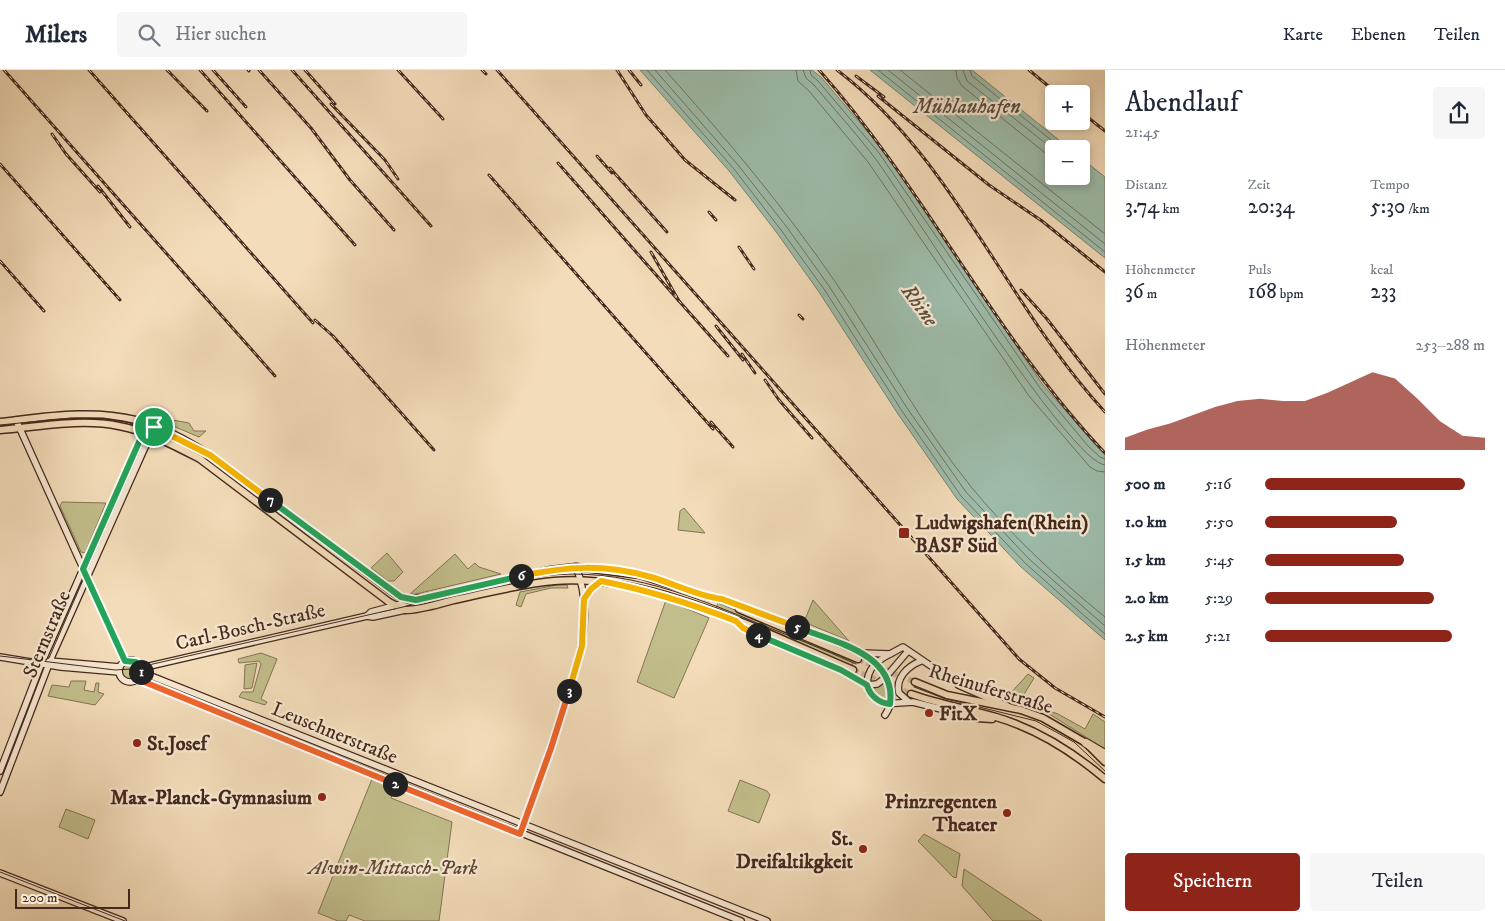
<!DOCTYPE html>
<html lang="de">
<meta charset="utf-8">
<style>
:root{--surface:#fff;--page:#f6f6f7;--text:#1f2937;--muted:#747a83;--line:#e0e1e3;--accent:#8f2418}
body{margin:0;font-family:"IM FELL DW Pica",serif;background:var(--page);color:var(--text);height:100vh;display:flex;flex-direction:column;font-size:19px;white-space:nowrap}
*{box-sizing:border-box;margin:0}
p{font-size:16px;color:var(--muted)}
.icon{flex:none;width:28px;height:28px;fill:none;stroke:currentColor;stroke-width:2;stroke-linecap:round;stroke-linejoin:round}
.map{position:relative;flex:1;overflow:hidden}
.sheet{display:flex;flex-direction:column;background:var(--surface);width:400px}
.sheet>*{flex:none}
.buttons{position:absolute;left:1045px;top:15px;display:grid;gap:10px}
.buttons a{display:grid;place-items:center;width:45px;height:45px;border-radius:5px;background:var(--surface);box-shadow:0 2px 8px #0003;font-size:25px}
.scale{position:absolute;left:15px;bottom:12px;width:115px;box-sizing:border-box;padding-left:5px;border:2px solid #45291c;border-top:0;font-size:14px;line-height:18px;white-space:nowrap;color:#45291c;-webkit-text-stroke:4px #f7e8d2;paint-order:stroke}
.pin{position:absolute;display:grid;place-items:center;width:42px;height:42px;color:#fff;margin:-21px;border:2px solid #fff;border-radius:50%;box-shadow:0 1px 5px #0007}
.km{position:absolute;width:25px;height:25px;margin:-12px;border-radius:50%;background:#222;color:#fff;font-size:14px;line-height:25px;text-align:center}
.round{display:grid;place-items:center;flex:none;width:52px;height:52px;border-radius:5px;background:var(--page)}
.overview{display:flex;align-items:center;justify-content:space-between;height:85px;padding:0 20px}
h1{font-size:28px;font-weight:600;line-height:38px}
.stats{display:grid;grid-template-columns:repeat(3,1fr);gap:8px;height:85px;padding:5px 20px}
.stats div{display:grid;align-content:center}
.stats b{font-size:21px;font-weight:600}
.stats small{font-size:14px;font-weight:400}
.stats p{font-size:14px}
.chart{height:140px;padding:10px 20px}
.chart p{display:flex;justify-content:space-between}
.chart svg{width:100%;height:90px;margin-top:5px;fill:var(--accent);opacity:.7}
.action{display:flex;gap:10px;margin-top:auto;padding:10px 20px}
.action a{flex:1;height:58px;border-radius:5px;background:var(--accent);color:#fff;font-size:20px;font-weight:600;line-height:58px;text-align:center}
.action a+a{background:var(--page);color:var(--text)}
ul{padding:0 20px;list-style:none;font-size:16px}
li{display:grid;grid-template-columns:80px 60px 1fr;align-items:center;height:38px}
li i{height:12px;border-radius:6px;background:var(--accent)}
header{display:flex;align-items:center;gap:30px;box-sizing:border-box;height:70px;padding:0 25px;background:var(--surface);border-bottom:1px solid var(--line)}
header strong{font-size:24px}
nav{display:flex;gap:28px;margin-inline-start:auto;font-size:18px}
.search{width:350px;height:45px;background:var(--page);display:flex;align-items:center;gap:12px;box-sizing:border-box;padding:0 18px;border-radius:5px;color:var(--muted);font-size:19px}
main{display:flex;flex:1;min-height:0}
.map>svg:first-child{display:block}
.green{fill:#c2be8b;stroke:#847454}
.water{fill:#9dbcaa;stroke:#7a8171}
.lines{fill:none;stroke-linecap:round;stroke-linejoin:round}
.shore{stroke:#717263;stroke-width:1}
.primary-tunnel{stroke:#d0b89a;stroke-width:6;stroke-dasharray:6 3;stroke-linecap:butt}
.secondary-casing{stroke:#45291c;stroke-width:8}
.primary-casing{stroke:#45291c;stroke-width:9}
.highway-casing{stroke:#45291c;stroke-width:10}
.secondary{stroke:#f7e8d2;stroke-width:5.5}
.primary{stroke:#f3dcb9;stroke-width:6}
.highway{stroke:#f3dcb9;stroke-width:8}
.tram{stroke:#45291c;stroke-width:1}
.rail-casing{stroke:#45291c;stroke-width:3}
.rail{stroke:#f7e8d2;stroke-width:1;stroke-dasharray:4;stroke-linecap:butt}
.split-1-casing{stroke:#fff;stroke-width:10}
.split-2-casing{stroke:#fff;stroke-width:10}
.split-3-casing{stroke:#fff;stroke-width:10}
.split-4-casing{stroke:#fff;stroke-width:10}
.split-5-casing{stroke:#fff;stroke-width:10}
.split-6-casing{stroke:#fff;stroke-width:10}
.split-7-casing{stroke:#fff;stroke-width:10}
.split-8-casing{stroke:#fff;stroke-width:10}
.split-1{stroke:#22a559;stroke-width:6}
.split-2{stroke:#f0652b;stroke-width:6}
.split-3{stroke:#f0652b;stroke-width:6}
.split-4{stroke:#f5b400;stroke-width:6}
.split-5{stroke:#22a559;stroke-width:6}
.split-6{stroke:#f5b400;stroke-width:6}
.split-7{stroke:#22a559;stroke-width:6}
.split-8{stroke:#f5b400;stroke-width:6}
.poi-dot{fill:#8f2418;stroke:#f7e8d2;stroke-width:2}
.labels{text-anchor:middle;stroke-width:4.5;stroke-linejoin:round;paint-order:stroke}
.poi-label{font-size:20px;font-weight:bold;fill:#45291c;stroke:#f7e8d2;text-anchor:start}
.street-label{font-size:20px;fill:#45291c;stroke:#f7e8d2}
.park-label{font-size:20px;font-style:italic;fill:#5e4732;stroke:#f7e8d2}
.water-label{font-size:21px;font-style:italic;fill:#5b4e40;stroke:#f7e8d2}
</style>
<header>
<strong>Milers</strong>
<div class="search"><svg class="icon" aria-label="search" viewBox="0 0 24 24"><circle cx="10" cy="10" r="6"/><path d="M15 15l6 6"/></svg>Hier suchen</div>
<nav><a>Karte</a><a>Ebenen</a><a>Teilen</a></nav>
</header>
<main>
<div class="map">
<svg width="1105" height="851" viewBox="0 0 1105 851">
<rect width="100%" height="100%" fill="#f3dcb9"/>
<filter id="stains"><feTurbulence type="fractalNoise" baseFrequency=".004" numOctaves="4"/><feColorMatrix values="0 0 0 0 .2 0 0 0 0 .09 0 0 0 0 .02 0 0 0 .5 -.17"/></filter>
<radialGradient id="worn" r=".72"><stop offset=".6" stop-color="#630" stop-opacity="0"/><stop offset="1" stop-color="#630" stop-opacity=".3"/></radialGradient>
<g class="green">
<path d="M144,341L163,344L162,348L189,353L194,361H206L199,367L145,344Z"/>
<path d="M62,432L106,433L85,483L81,482L60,436Z"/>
<path d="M684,438L705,463L678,460L680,441Z"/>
<path d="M387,483L403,502L394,511H388L371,498Z"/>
<path d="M455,484L468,499L475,493L479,497L501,504L416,524H410Z"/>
<path d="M557,515H567L568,518H551L526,524L521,537L516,535L520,522Z"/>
<path d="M666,530L709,548L674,628L637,612Z"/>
<path d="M813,530L849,571L804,552Z"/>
<path d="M718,533L854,590L852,596L715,540Z"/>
<path d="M261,583L277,589L261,629L267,632L265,635L239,627L242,622H253L261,594L259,591L239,593L238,589Z"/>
<path d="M257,593L252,618L244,619L245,595Z"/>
<circle cx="130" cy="601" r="8"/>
<path d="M1028,604L1034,608L1020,631L1058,644L1085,659L1093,644L1105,652V679L1046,642L993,625L991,627L970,616L972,613L1009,625Z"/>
<path d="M71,611H86L84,620L94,622L96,613H99L98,622L104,624L95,635L48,626L52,615L69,617Z"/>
<path d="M886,612L890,627L887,632L877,627L872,619Z"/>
<path d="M372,709L395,718L391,728L452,752L439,851H365L349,845L346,851H338L318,843Z"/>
<path d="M740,710L767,721L770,725L759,753L728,741Z"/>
<path d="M66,739L95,750L88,769L59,757Z"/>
<path d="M924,764L960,784L956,808L953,807L918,771Z"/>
<path d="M964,799L1042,851H993L962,816Z"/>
</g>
<g class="water">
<path d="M640,0H812L821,7L883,80L1043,315L1105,385V570L1021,497L957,429L898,344L819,222L777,163L730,102Z"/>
<path d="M870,0H972L1070,79H1054V106H1081V88L1105,107V188Z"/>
</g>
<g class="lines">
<g class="shore">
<path d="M647,0L734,99L781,160L824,219L902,341L961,426L1025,493L1105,564"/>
<path d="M655,0L738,95L786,156L829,216L907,338L966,422L1029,489L1105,556"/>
<path d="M665,0C726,68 784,137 836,213C882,280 920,354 972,418C1010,464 1058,509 1105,547"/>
<path d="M796,0L798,11L809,21L868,92L1029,326L1090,397L1097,401L1105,402"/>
<path d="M803,0L806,8L814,15C834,39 856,63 875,88C906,130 1070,393 1105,395"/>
<path d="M810,0L811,5L818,11L879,83L1040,318L1088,376L1100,387L1105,389"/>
<path d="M878,0L1105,182"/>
<path d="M888,0L1105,174"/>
<path d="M900,0L1105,164"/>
<path d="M956,0L957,8L962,16L1054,90"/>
<path d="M963,0L967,11L1054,80"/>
<path d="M970,0L972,6L1062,79"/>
</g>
<g class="primary-tunnel">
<path d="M858,589L915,612"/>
<path d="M853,600L911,624"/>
</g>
<defs>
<g id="secondary">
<path d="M16,350L125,591"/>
<path d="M367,546L371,542L416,530"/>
<path d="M737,551L743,558L841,600L867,615L877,614L885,608L908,581"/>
<path d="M862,583L890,584L903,577L959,615"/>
<path d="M890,584C874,592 863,603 869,622L884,634L913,632L977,648"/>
<path d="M864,585C884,597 901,622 885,645"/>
<path d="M0,587L61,597L119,602"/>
<circle cx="130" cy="601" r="11"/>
<path d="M49,591L120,597"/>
<path d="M141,598L367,546L373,547L405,540"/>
<path d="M141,602L767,851"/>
<path d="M137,609L741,851"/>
<path d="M908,631L899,623C895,608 908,596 921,591"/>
<path d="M0,701L42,592L143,363L154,357"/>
<path d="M0,722L52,586L150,366"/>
<path d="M520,764C535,725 548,685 561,645C577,597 596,546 576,497"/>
<path d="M0,803L123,851"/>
</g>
<g id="primary">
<path d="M0,352C45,347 91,339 136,350C187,363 231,401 272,432C313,462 353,492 394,523L407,529L424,528L551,500L576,497L640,505L709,527L722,529L862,583"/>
<path d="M0,360C38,357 81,348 119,356C147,361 175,376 200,389L389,532L405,540C421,540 438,534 454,530C487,523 520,514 554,511C651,503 765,563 853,600"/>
<path d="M584,529L591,519L601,511"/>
<path d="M739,539L858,589"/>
<path d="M915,612L947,625L1021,640L1043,648L1086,673L1105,692"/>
<path d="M959,615L1009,637"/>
<path d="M911,624C939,634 968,639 996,647C1037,659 1073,682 1105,709"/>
<path d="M977,648L992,649"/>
</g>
<path id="highway" d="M1086,673L1105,684"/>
</defs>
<use href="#secondary" class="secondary-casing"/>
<use href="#primary" class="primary-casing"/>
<use href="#highway" class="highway-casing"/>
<use href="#secondary" class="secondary"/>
<use href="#primary" class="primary"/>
<use href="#highway" class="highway"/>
<g class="tram">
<path d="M0,355L71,348H104L130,353L173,371L210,389L397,530L412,535"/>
<path d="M0,586L115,600L131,599L526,509C607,492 684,522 757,553C790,566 823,579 856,594"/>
<path d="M39,593L49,588L141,377L142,364L134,355"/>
<path d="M914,617L943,628L1036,651L1074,672L1105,701"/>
<path d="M0,802L125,851"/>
</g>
<defs>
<g id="rail">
<path d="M4,0L275,306"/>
<path d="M89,0L313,253"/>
<path d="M167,0L207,41"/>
<path d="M200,0L355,175"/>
<path d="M213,0L246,37"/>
<path d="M248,0L249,1"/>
<path d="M259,0L311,58L350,110L394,160"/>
<path d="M292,0L431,156"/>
<path d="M305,0L335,34"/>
<path d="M398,0L443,49"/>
<path d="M482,0L486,4"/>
<path d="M497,0L1019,589L1055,618L1105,647"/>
<path d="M617,0L646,45L685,90L735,130"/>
<path d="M629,0L641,15"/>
<path d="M819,0C925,119 995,267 1105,383"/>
<path d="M837,0C953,88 1007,236 1105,342"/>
<path d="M1029,0L1058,24"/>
<path d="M856,6L884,27"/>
<path d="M878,26L989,115L1042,151L1105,202"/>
<path d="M331,34L385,90L398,109"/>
<path d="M1081,42L1105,61"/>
<path d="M52,64L66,84L100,122"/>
<path d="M597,86L612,103"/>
<path d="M558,93L679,231"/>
<path d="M0,94L120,230"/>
<path d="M610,98L667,162"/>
<path d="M489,105L713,359"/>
<path d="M98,116L130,157"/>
<path d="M709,142L716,150"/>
<path d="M739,177L754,199"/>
<path d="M651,182L679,231L728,286"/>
<path d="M0,191L44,241"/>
<path d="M1021,220L1047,249L1105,324"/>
<path d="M799,245L803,249"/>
<path d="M315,250L333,266L434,380"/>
<path d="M716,256L743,290"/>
<path d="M742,284L755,303"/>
<path d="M765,310L779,330L812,368"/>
<path d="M711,352L733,377"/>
</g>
</defs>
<use href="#rail" class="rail-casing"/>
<use href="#rail" class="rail"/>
</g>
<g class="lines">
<defs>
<path id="split-1" d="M141,602L136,592L125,591L83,499L143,363L154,357"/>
<path id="split-2" d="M141,602L137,609L395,714"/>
<path id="split-3" d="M395,714L520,764L551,678L569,621"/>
<path id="split-4" d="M569,621L582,576L584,529L591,519L601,511C648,520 692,534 736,551L743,558L758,565"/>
<path id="split-5" d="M758,565L841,600L867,615C870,626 879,633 890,634C897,583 833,572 797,557"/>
<path id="split-6" d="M521,506C568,496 604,494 651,507C675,514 698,526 722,529L797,557"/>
<path id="split-7" d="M270,430L401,527L416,530L521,506"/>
<path id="split-8" d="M154,357L210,385L270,430"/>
</defs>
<use href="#split-1" class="split-1-casing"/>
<use href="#split-2" class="split-2-casing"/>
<use href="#split-3" class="split-3-casing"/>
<use href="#split-4" class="split-4-casing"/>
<use href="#split-5" class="split-5-casing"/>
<use href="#split-6" class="split-6-casing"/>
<use href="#split-7" class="split-7-casing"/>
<use href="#split-8" class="split-8-casing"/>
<use href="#split-1" class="split-1"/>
<use href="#split-2" class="split-2"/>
<use href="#split-3" class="split-3"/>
<use href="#split-4" class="split-4"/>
<use href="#split-5" class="split-5"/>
<use href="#split-6" class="split-6"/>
<use href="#split-7" class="split-7"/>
<use href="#split-8" class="split-8"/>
</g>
<g class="poi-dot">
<rect x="898" y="457" width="12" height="12" rx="2.5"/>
<circle cx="929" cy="643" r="5"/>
<circle cx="137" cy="673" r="5"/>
<circle cx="322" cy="727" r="5"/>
<circle cx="1007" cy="743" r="5"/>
<circle cx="863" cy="779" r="5"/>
</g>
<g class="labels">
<g class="poi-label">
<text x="915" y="459">Ludwigshafen(Rhein)<tspan x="915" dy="23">BASF Süd</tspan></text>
<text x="939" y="650">FitX</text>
<text x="147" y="680">St.Josef</text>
<text x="312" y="734" text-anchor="end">Max-Planck-Gymnasium</text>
<text x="997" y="738" text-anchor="end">Prinzregenten<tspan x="997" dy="23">Theater</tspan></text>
<text x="853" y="775" text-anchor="end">St.<tspan x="853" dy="23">Dreifaltikgkeit</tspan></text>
</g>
<g class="street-label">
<text transform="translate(250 556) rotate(-13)" y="7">Carl-Bosch-Straße</text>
<text transform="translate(46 564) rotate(-67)" y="7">Sternstraße</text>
<text transform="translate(991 618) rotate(17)" y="7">Rheinuferstraße</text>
<text transform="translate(335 662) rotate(22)" y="7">Leuschnerstraße</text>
</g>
<g class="park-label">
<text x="393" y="804">Alwin-Mittasch-Park</text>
</g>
<g class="water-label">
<text x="967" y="43">Mühlauhafen</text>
<text transform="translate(920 235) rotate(54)" y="7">Rhine</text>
</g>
</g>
<rect width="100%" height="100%" filter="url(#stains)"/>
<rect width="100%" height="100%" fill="url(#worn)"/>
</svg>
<div class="buttons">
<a>+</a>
<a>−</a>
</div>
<div class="scale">200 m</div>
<div class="pin" style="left:154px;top:357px;background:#1e9e55"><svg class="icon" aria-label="arrive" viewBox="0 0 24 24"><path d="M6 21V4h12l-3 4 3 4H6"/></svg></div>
<b class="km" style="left:141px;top:602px">1</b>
<b class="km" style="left:395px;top:714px">2</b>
<b class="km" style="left:569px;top:621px">3</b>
<b class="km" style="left:758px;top:565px">4</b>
<b class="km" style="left:797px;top:557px">5</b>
<b class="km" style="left:521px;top:506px">6</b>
<b class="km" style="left:270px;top:430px">7</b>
</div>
<section class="sheet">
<div class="overview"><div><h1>Abendlauf</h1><p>21:45</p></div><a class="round"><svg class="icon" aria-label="share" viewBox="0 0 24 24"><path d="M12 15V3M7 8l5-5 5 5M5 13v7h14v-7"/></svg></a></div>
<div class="stats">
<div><p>Distanz</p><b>3.74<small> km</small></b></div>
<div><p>Zeit</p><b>20:34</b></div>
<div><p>Tempo</p><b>5:30<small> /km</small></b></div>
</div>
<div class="stats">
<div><p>Höhenmeter</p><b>36<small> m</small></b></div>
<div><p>Puls</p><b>168<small> bpm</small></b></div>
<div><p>kcal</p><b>233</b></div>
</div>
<div class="chart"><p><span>Höhenmeter</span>253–288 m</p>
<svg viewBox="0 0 160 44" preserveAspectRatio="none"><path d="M0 44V38L10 34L20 31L30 27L40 23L50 20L60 19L70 20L80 20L90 16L100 11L110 6L120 9L130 19L140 30L150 37L160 38V44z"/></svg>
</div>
<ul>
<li><b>500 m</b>5:16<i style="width:91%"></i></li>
<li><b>1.0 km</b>5:50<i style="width:60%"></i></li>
<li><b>1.5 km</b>5:45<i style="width:63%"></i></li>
<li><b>2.0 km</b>5:29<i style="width:77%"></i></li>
<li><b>2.5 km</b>5:21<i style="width:85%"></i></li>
</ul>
<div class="action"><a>Speichern</a><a>Teilen</a></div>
</section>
</main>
